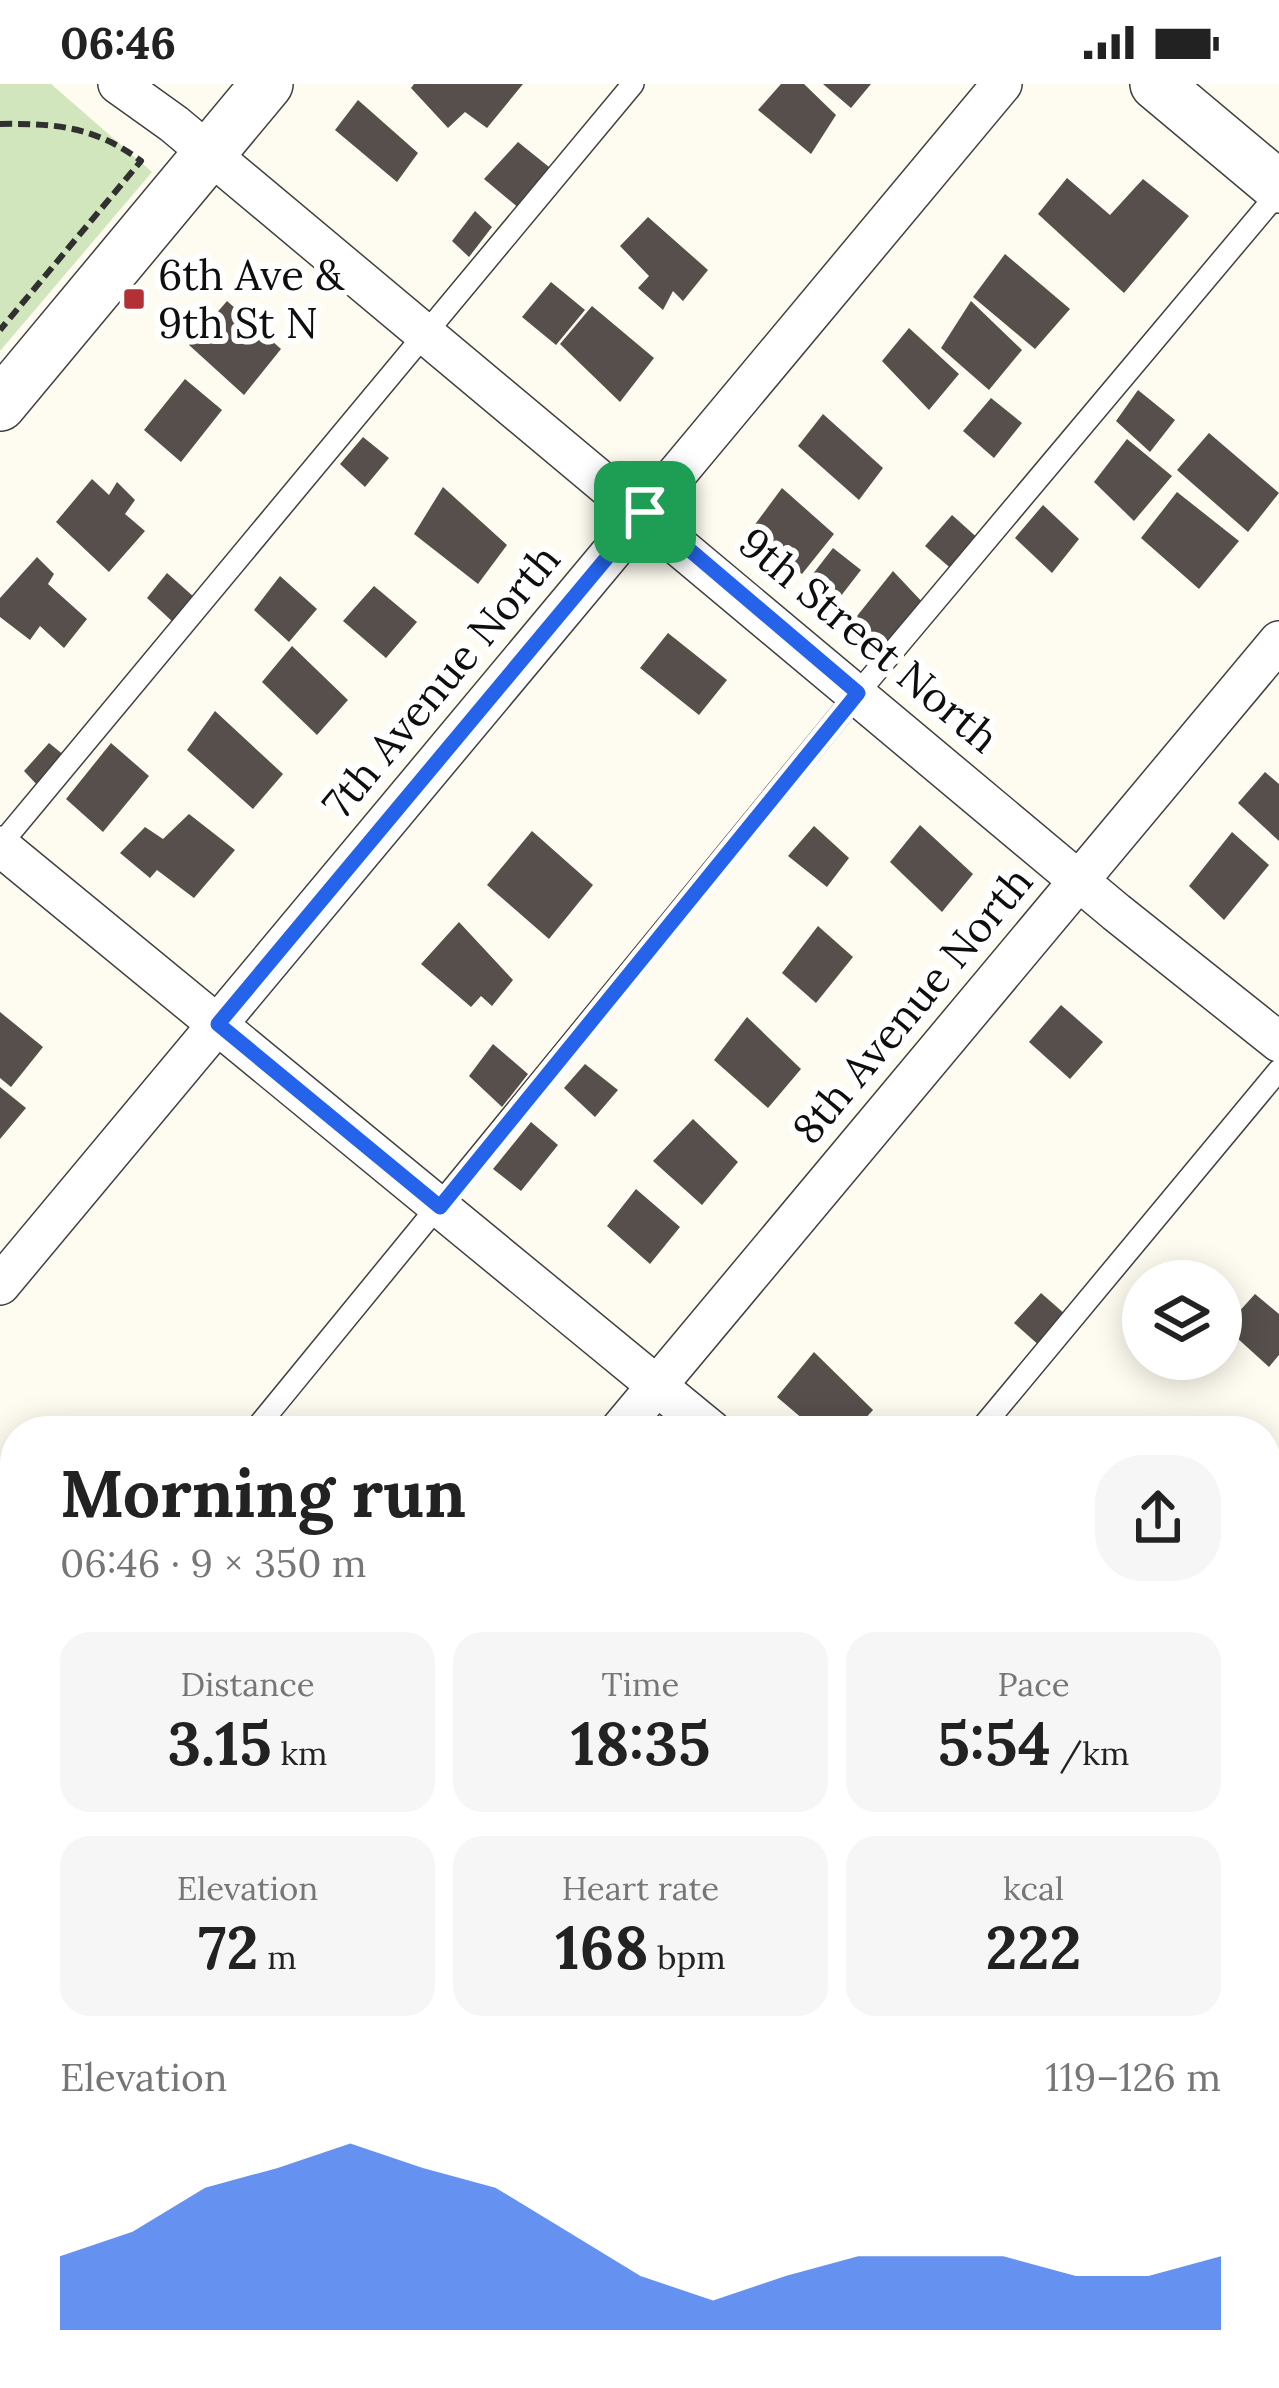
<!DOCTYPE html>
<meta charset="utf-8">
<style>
:root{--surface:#fff;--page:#f6f6f6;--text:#222;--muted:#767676;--accent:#2563eb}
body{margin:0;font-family:Lora,serif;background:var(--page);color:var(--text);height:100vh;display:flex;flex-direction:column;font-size:45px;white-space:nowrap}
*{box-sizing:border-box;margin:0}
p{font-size:39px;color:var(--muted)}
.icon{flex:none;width:66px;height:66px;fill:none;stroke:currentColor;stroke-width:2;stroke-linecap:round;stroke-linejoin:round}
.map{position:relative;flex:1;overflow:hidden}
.details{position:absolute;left:0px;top:1332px;width:1281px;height:972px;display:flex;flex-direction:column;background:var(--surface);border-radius:48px 48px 0 0;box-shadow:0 6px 30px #0003}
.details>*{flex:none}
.controls{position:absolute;left:1122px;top:1176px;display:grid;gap:24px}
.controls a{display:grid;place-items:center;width:120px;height:120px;border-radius:50%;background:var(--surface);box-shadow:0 6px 30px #0003;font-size:60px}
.pin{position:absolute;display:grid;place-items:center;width:102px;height:102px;color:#fff;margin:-51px;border-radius:24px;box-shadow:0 6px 18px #0006}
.round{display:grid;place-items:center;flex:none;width:126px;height:126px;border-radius:48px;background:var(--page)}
.overview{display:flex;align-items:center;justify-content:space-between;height:204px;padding:0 60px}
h1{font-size:66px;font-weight:700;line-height:90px}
.metrics{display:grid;grid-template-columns:repeat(3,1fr);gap:18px;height:204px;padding:12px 60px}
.metrics div{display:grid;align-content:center;border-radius:30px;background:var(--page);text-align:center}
.metrics b{font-size:60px;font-weight:700}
.metrics small{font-size:33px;font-weight:400}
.metrics p{font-size:33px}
.chart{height:336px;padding:24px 60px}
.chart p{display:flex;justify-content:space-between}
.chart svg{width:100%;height:216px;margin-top:12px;fill:var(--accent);opacity:.7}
.status{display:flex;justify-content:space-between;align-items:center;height:84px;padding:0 60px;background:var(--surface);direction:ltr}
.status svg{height:33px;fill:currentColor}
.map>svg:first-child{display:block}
.green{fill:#d1e6bc}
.building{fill:#564f4b}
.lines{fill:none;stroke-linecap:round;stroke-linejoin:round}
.service-casing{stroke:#414141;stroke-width:24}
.minor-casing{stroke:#414141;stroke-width:42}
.tertiary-casing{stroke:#414141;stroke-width:54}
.secondary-casing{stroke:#303030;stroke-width:60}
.path{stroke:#303030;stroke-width:6;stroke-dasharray:12 6;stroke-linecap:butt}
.service{stroke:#fff;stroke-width:21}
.minor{stroke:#fff;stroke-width:39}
.tertiary{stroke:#fff;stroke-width:51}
.secondary{stroke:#f8f1b0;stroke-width:57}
.route-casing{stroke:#fff;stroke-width:24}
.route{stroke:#2563eb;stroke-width:15}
.poi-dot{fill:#b33135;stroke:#fff;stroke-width:4.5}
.labels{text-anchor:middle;stroke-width:12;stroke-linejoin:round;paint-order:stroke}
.poi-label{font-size:42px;fill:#0e0e0e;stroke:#fff;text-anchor:start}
.street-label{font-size:42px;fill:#0e0e0e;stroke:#fff}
</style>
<div class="status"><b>06:46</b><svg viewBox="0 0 49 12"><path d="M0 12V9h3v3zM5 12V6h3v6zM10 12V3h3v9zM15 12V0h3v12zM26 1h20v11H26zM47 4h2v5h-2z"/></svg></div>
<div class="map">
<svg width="1279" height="2304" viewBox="0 0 1279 2304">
<rect width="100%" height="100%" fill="#fefbf0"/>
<path class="green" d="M0,0H51L152,88L0,267Z"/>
<g class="building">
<path d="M414,0H523L487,44L465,28L448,44L411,4Z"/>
<path d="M781,0H804L836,31L811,70L758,26Z"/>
<path d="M823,0H871L851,24Z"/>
<path d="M358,16L418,69L397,98L335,46Z"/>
<path d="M518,58L554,87L520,125L484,95Z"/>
<path d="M1067,94L1110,131L1143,95L1189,132L1124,209L1038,130Z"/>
<path d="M475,127L492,143L469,173L452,157Z"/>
<path d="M648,133L708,186L683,217L673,207L663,226L638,204L649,192L620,162Z"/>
<path d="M1005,170L1070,225L1035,265L973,213Z"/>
<path d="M551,198L585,226L556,261L522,233Z"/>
<path d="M227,217L281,265L244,311L189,261Z"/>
<path d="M971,217L1022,266L989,306L941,264Z"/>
<path d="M592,222L654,274L620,318L560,260Z"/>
<path d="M909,244L959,290L929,326L882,277Z"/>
<path d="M185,295L222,326L181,378L144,346Z"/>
<path d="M1138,306L1175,336L1150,368L1116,337Z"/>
<path d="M991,314L1022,339L994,374L963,347Z"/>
<path d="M823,330L883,384L859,416L798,362Z"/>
<path d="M1209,349L1279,409L1248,448L1177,386Z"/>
<path d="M363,353L389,374L365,403L340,380Z"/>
<path d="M1127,355L1172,392L1134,437L1094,398Z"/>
<path d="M92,395L109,411L117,398L135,416L125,430L145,447L109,488L56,438Z"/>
<path d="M443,403L507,461L478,500L414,450Z"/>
<path d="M782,404L834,450L802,490L748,450Z"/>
<path d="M1177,408L1239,457L1199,505L1141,454Z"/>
<path d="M1043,421L1079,455L1052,489L1015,454Z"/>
<path d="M952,431L981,457L955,488L925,462Z"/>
<path d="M833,464L861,486L837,517L809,495Z"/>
<path d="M37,473L54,490L48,500L87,535L64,564L40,542L30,556L0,533V514Z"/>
<path d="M893,487L925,521L880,570L849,542Z"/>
<path d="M167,489L194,513L174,539L147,514Z"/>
<path d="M280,492L317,525L289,558L254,526Z"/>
<path d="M374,502L417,538L386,574L343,537Z"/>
<path d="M668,549L727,596L699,631L640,584Z"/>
<path d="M292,562L348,616L317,651L262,598Z"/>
<path d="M215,627L283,690L253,725L187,666Z"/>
<path d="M49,659L65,672L39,703L24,687Z"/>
<path d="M111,659L149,692L103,748L66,715Z"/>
<path d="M1265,688L1279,700V757L1238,719Z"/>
<path d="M189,730L235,766L194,814L157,786L150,794L120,769L145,743L163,755Z"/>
<path d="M920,741L973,790L942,828L890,778Z"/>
<path d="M814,742L849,774L827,803L788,772Z"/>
<path d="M532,747L593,801L549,855L487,801Z"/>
<path d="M1232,748L1269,781L1224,836L1189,802Z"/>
<path d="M459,838L513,896L492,922L481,912L471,923L421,880Z"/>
<path d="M818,842L853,873L816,919L782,889Z"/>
<path d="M1061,921L1103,958L1070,995L1029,958Z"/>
<path d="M0,928L43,963L11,1003L0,994Z"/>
<path d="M747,933L801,985L768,1024L714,976Z"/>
<path d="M493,960L528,990L502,1023L469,992Z"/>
<path d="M585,980L618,1006L595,1033L564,1004Z"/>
<path d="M0,1003L26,1024L0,1055Z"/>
<path d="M693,1035L738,1078L702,1121L653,1077Z"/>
<path d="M531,1038L558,1061L521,1107L493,1085Z"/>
<path d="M636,1105L680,1143L650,1180L607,1142Z"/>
<path d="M1041,1209L1066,1231L1041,1263L1014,1239Z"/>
<path d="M1255,1210L1279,1230V1271L1269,1283L1225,1243Z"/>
<path d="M814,1268L873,1326L854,1347H817L777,1313Z"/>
</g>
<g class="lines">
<defs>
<g id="service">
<path d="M0,761L633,0"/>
<path d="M254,1347L858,609L1279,108"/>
<path d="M979,1347L1279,986"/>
<path d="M1266,1894L1279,1879"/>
<path d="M190,2304L203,2289"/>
<path d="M927,2304L940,2289"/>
</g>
<g id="minor">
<path d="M118,0L174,40L1116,828L1279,958"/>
<path d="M0,762L712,1347"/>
<path d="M0,1201L1002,0"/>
<path d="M619,1347L1279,557"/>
<path d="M1266,1813L1279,1825"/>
<path d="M0,2090L15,2072"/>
</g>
<g id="tertiary">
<path d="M1156,0L1279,103"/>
<path d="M0,321L267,0"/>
<path d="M0,1625L15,1637"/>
<path d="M799,2289L817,2304"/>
</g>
<g id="secondary">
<path d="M1266,1454L1279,1438"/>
<path d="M562,2304L574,2289"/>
</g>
</defs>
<use href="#service" class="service-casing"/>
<use href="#minor" class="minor-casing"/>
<use href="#tertiary" class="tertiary-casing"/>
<use href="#secondary" class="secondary-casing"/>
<path class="path" d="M0,40C56,39 96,43 141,77L0,246"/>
<use href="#service" class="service"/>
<use href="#minor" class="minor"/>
<use href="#tertiary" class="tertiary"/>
<use href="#secondary" class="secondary"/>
</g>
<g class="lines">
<defs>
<path id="route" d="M645,428L858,609L440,1123L218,940Z"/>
</defs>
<use href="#route" class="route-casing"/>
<use href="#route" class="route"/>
</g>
<rect class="poi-dot" x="122" y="203" width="24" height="24" rx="6"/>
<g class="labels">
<g class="poi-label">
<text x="158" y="206">6th Ave &amp;<tspan x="158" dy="48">9th St N</tspan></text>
</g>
<g class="street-label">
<text transform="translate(869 556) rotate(40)" y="15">9th Street North</text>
<text transform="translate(441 597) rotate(-50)" y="15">7th Avenue North</text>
<text transform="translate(912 921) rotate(-50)" y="15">8th Avenue North</text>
</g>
</g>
</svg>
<div class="controls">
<a><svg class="icon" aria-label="layers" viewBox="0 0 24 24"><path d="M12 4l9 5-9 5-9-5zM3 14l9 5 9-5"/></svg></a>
</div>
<div class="pin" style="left:645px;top:428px;background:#1e9e55"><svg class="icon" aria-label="arrive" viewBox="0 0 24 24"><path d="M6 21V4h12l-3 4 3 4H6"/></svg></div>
<section class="details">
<div class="overview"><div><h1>Morning run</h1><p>06:46 · 9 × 350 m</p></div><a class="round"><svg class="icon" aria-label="share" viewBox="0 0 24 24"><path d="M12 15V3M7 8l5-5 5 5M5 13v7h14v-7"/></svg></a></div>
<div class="metrics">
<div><p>Distance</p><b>3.15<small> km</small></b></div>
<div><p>Time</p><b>18:35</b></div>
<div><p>Pace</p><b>5:54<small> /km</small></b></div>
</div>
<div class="metrics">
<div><p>Elevation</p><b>72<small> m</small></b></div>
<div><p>Heart rate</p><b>168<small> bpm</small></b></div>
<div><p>kcal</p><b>222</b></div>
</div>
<div class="chart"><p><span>Elevation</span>119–126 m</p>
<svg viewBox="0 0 160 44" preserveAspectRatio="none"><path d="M0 44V29L10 24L20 15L30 11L40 6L50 11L60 15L70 24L80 33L90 38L100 33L110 29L120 29L130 29L140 33L150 33L160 29V44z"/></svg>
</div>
</section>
</div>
